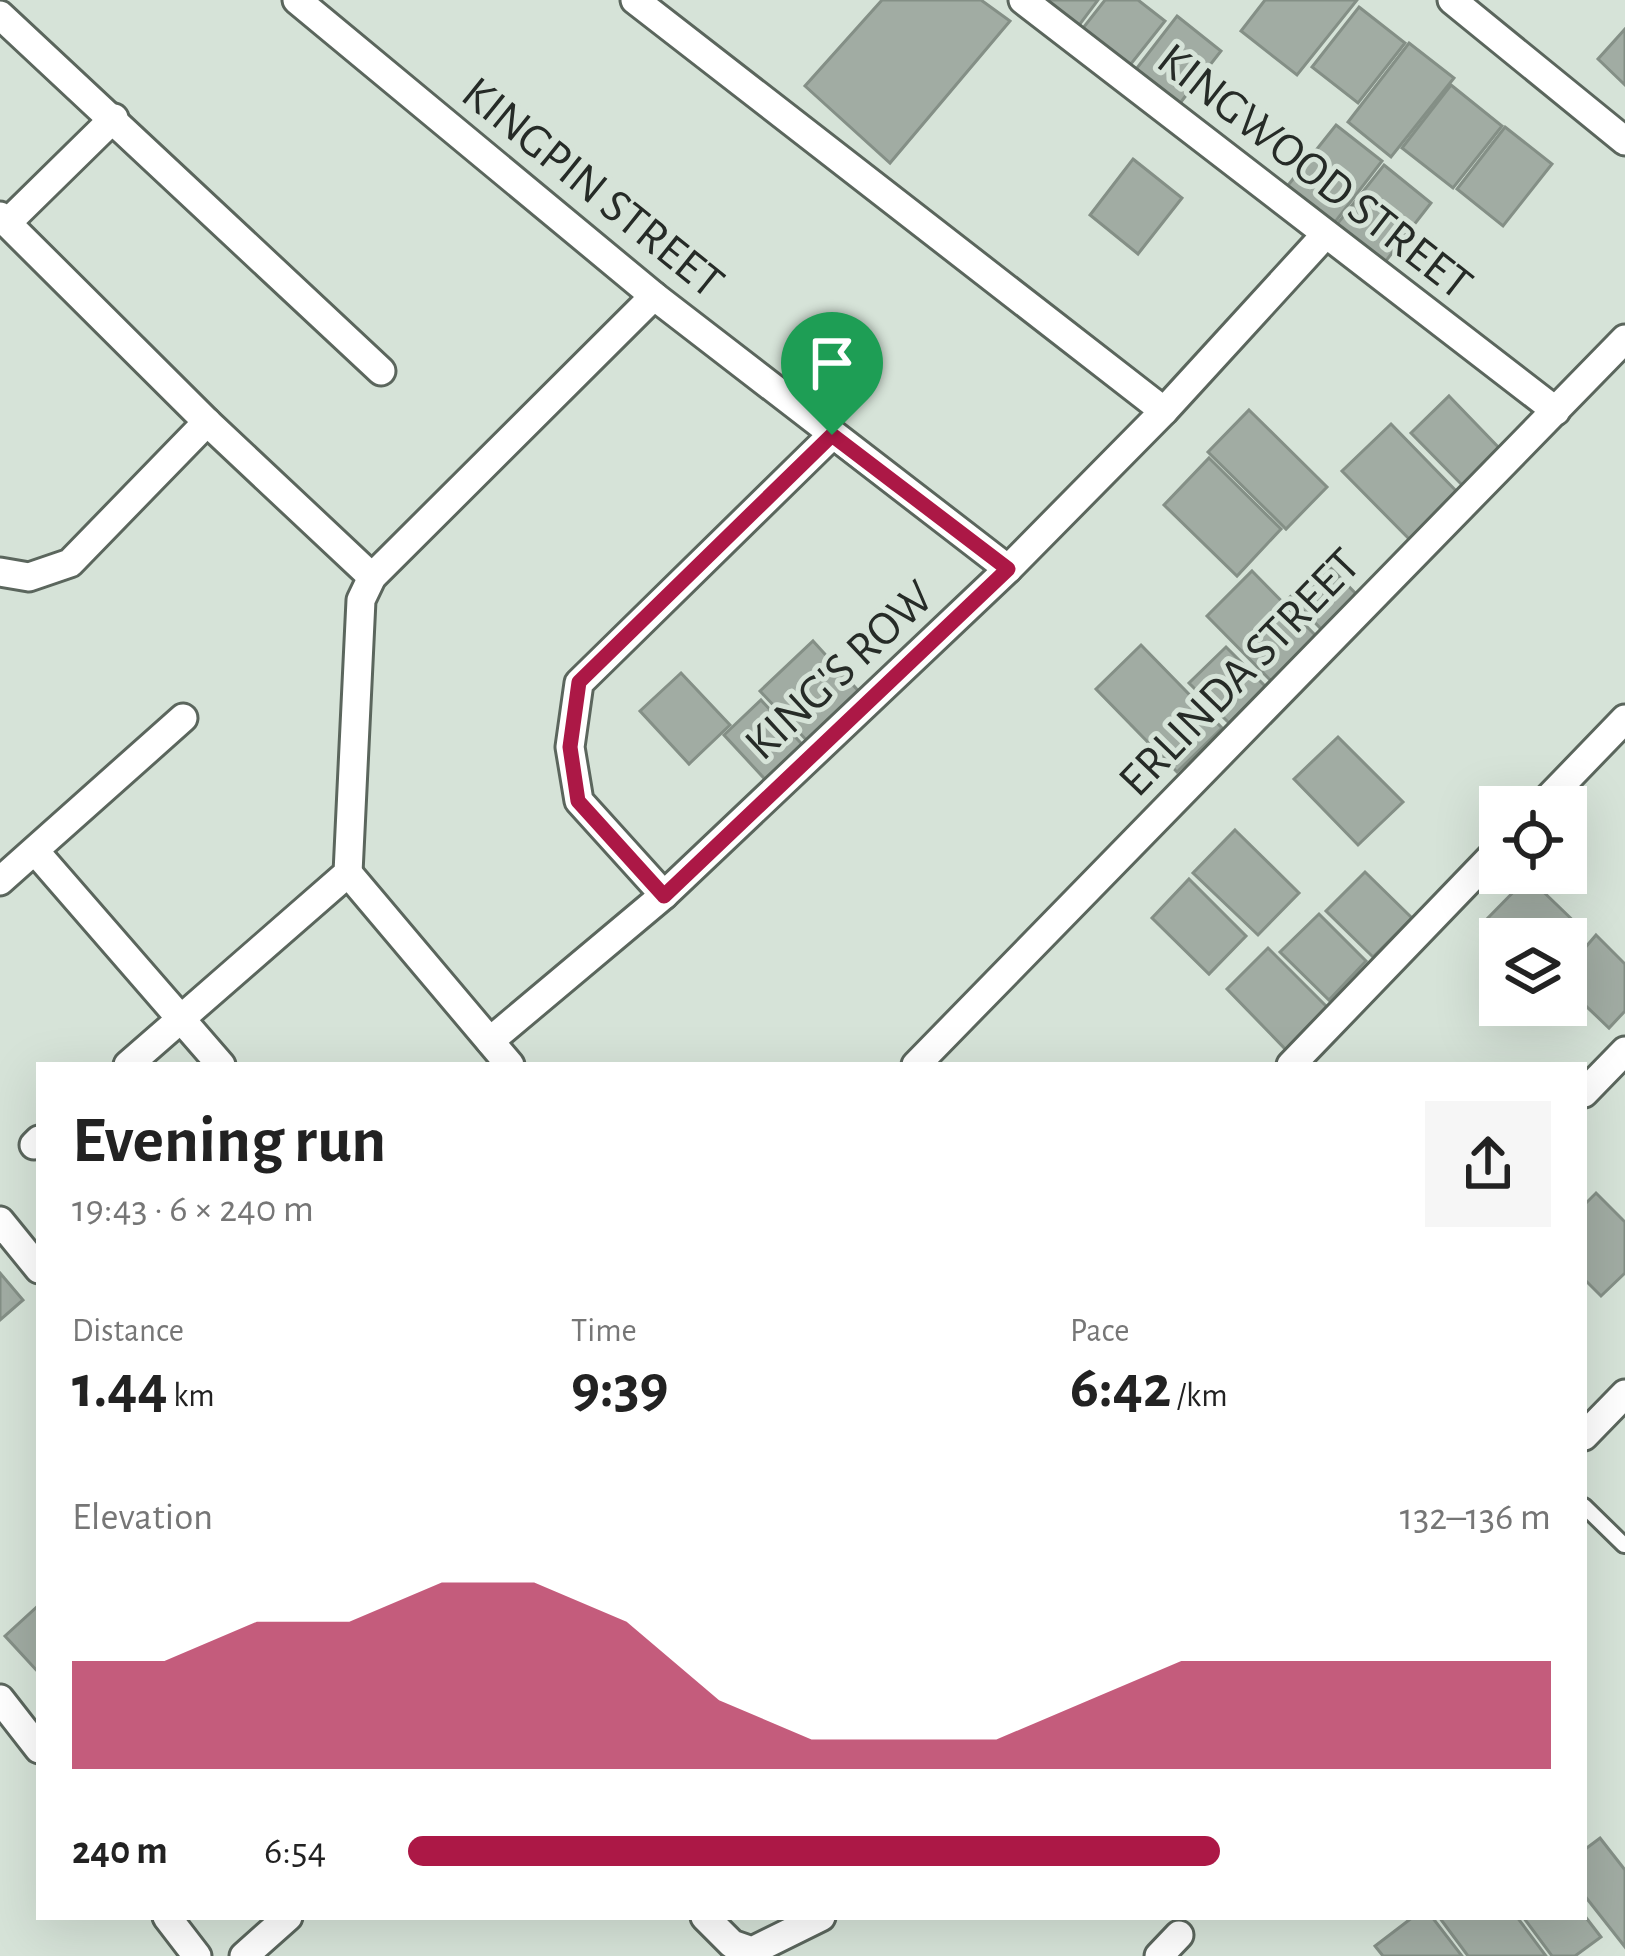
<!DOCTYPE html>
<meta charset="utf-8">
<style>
:root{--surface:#fff;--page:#f6f6f6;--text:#222;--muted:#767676;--accent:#ac1846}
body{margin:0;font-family:"Alegreya Sans",sans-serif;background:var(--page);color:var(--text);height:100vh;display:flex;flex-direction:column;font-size:45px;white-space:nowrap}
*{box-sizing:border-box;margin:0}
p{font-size:39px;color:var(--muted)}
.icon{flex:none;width:66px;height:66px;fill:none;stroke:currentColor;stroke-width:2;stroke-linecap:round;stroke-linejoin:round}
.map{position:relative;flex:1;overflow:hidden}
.panel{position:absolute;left:36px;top:1062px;width:1551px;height:858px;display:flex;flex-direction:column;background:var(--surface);border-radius:0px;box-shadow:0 12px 48px #0002}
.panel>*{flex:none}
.controls{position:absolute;left:1479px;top:786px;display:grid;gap:24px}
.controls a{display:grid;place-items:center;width:108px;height:108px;border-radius:0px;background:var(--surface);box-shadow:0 12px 48px #0002;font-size:60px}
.pin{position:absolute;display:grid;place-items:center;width:102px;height:102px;color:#fff;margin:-123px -51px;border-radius:50% 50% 50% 0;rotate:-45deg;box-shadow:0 0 12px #0007}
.pin .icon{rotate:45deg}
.round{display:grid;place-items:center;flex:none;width:126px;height:126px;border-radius:0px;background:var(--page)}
.summary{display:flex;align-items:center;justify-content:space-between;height:204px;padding:0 36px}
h1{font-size:66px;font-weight:700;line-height:90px}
.stats{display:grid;grid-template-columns:repeat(3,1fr);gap:18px;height:204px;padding:12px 36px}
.stats div{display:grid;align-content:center}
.stats b{font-size:60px;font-weight:700}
.stats small{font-size:33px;font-weight:400}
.stats p{font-size:33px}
.chart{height:336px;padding:24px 36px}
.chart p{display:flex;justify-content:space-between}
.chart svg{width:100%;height:216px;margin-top:12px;fill:var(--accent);opacity:.7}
ul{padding:0 36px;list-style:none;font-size:39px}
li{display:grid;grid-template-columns:192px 144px 1fr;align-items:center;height:90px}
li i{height:30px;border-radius:15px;background:var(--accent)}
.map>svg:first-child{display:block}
.building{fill:#a1aca3;stroke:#848f86;stroke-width:3}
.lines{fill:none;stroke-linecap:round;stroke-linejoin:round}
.service-casing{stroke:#5b665d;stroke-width:20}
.minor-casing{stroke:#5b665d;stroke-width:33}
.service{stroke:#fff;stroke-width:14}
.minor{stroke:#fff;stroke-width:27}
.route-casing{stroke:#fff;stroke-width:24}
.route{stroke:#ac1846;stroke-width:15}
.labels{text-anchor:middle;stroke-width:10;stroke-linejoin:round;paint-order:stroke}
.street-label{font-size:48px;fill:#262b27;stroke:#d6e3d8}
</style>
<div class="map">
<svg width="1625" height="1956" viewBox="0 0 1625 1956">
<rect width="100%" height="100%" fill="#d6e3d8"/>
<g class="building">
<path d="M882,0H981L1010,21L890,163L805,86Z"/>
<path d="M1033,0H1098L1074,32Z"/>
<path d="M1105,0H1138L1165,21L1123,74L1076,37Z"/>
<path d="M1265,0H1357L1297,75L1241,31Z"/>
<path d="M1359,7L1405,43L1358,103L1312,67Z"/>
<path d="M1177,16L1221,51L1173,112L1130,77Z"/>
<path d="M1625,29V85L1598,59Z"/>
<path d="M1409,43L1454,78L1391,157L1348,122Z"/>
<path d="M1451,85L1502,126L1453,188L1402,148Z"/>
<path d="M1336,125L1382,161L1332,226L1285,189Z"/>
<path d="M1505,127L1552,164L1503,226L1457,189Z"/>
<path d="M1133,159L1182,198L1138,254L1090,215Z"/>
<path d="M1384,165L1431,203L1378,271L1330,233Z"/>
<path d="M1449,396L1503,452L1465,488L1411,433Z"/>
<path d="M1249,410L1327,487L1286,529L1208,452Z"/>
<path d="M1391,424L1462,497L1414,544L1342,471Z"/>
<path d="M1209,458L1281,529L1237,576L1164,505Z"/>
<path d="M1325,562L1362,600L1327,635L1290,597Z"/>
<path d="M1252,571L1319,639L1274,684L1207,616Z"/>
<path d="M813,641L863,696L811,745L760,691Z"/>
<path d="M1141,645L1222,728L1177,772L1096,689Z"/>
<path d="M1226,647L1266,687L1229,723L1189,683Z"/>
<path d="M681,673L730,725L689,764L640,711Z"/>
<path d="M761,700L811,754L774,789L724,735Z"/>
<path d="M1338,737L1403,802L1358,845L1294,779Z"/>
<path d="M1235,830L1299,893L1258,935L1193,873Z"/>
<path d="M1365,872L1412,918L1373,957L1326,911Z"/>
<path d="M1528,877L1585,932L1566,952V939H1502L1484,922Z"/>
<path d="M1189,879L1246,936L1209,974L1152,918Z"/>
<path d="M1319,914L1366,961L1329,1000L1280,952Z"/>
<path d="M1596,935L1625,964V1011L1609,1028L1566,987V970Z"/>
<path d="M1268,948L1332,1012L1290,1054L1227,989Z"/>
<path d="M1596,1193L1625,1222V1273L1601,1296L1584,1279V1205Z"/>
<path d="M0,1273L23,1300L0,1320Z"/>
<path d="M39,1605V1673L5,1636Z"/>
<path d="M1600,1838L1625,1870V1947L1584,1895V1850Z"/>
<path d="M1584,1915L1601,1937L1575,1956H1552L1523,1917Z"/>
<path d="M1413,1917H1432L1462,1956H1383L1375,1946Z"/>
<path d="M1439,1917H1517L1546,1956H1468Z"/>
</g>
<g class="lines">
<defs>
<path id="service" d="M1584,1506L1624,1545"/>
<g id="minor">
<path d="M297,0L654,296L1008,569"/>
<path d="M635,0L1164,411"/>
<path d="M1023,0L1556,411"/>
<path d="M1452,0L1625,141"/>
<path d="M0,15L381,371"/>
<path d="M0,216L207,422L372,577"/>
<path d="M7,223L114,118"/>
<path d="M0,572L29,577L70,563L207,422"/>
<path d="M1540,807L1625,719"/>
<path d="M35,851L221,1065"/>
<path d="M348,873L510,1065"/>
<path d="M0,881L183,718"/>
<path d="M664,895L579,801L570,747L579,683L832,435"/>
<path d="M490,1041L664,895L1008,569L1164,411L1325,235"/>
<path d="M128,1065L348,873L361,600L372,577L654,296"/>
<path d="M916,1065L1625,339"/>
<path d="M1291,1065L1500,848"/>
<path d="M1584,1093L1625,1051"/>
<path d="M34,1145L39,1140"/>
<path d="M0,1221L39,1269"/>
<path d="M1584,1436L1625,1394"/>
<path d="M0,1699L39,1749"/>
<path d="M167,1917L197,1956"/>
<path d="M705,1917L732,1944L752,1951L821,1917"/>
<path d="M244,1956L288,1917"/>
<path d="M1159,1956L1179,1935"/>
</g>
</defs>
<use href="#service" class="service-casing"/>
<use href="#minor" class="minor-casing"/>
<use href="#service" class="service"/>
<use href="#minor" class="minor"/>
</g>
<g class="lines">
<defs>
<path id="route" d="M832,435L1008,569L664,896L578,801L570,747L579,682Z"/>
</defs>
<use href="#route" class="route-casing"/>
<use href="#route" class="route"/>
</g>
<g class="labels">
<g class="street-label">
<text transform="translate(1316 170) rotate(38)" y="17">KINGWOOD STREET</text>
<text transform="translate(594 186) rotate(39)" y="17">KINGPIN STREET</text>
<text transform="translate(838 669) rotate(-43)" y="17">KING'S ROW</text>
<text transform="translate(1238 671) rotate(-46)" y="17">ERLINDA STREET</text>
</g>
</g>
</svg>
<div class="controls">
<a><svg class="icon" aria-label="locate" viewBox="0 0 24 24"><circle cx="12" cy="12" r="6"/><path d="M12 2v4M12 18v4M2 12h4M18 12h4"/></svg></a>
<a><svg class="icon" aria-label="layers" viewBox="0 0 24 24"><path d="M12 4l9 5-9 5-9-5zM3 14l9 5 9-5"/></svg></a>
</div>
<div class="pin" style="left:832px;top:435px;background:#1e9e55"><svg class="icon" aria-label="arrive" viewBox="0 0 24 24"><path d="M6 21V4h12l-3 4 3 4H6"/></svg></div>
<section class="panel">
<div class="summary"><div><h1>Evening run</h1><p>19:43 · 6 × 240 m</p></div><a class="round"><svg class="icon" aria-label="share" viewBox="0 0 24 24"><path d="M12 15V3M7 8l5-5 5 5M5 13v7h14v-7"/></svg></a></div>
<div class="stats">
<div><p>Distance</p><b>1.44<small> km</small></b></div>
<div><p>Time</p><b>9:39</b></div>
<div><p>Pace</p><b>6:42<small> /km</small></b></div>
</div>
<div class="chart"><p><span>Elevation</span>132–136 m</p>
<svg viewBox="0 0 160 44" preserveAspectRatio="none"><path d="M0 44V22L10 22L20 14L30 14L40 6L50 6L60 14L70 30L80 38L90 38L100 38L110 30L120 22L130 22L140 22L150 22L160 22V44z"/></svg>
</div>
<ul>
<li><b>240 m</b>6:54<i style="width:71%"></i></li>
</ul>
</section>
</div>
